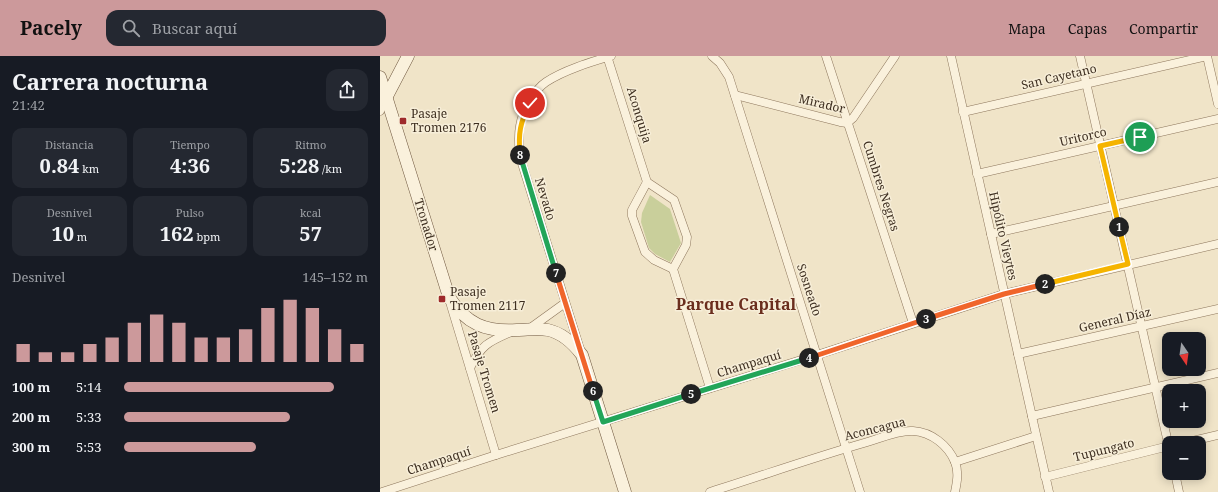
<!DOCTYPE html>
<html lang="es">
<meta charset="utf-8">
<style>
:root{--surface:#171b24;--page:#242831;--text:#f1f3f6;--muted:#9ea1a6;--accent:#cc999b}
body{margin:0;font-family:"Noto Serif",serif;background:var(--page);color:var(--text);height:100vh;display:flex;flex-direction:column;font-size:15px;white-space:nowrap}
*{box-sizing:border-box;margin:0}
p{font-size:13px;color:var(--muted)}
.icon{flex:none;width:22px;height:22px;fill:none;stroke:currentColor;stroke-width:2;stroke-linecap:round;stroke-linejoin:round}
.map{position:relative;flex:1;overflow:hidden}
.drawer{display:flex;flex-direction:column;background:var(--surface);width:380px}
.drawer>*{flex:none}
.needle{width:26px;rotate:167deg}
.controls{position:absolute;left:782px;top:276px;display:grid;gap:8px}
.controls a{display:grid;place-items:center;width:44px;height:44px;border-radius:8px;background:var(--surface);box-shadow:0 2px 10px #0003;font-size:20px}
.pin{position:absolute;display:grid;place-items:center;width:34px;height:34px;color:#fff;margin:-17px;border:2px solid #fff;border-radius:50%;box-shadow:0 1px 4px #0007}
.km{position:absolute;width:20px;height:20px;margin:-10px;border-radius:50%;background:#222;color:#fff;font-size:11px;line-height:20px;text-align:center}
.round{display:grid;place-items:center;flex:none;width:42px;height:42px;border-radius:12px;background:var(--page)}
.summary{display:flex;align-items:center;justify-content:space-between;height:68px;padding:0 12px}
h1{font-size:22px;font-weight:700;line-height:30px}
.figures{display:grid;grid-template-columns:repeat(3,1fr);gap:6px;height:68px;padding:4px 12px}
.figures div{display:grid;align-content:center;border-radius:10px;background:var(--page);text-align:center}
.figures b{font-size:20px;font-weight:700}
.figures small{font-size:11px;font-weight:400}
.figures p{font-size:11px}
.chart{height:112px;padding:8px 12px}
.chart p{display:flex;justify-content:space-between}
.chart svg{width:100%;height:72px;margin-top:4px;stroke:var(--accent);stroke-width:6}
ul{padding:0 12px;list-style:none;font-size:13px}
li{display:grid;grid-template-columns:64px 48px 1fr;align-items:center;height:30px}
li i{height:10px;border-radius:5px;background:var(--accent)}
header{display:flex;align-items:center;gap:24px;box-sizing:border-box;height:56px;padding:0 20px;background:var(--accent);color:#111}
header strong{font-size:19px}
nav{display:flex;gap:22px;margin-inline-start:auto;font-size:14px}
.search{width:280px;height:36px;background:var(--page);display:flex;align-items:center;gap:10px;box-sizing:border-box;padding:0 14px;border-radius:12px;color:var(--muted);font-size:15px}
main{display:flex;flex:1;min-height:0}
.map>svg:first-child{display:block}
.green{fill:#c9cf9b}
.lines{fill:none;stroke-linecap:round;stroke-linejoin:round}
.minor-casing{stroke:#8d765c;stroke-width:9}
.secondary-casing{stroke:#6f573f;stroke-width:13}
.minor{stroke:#faf1dc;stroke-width:8}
.secondary{stroke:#faf1dc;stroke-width:12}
.split-1-casing{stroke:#fff;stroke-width:8}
.split-2-casing{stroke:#fff;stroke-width:8}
.split-3-casing{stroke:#fff;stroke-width:8}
.split-4-casing{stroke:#fff;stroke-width:8}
.split-5-casing{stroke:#fff;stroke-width:8}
.split-6-casing{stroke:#fff;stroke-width:8}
.split-7-casing{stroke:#fff;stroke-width:8}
.split-8-casing{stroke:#fff;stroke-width:8}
.split-9-casing{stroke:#fff;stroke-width:8}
.split-1{stroke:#f5b400;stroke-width:5}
.split-2{stroke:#f5b400;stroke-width:5}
.split-3{stroke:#f0652b;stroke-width:5}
.split-4{stroke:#f0652b;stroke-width:5}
.split-5{stroke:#22a559;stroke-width:5}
.split-6{stroke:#22a559;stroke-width:5}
.split-7{stroke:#f0652b;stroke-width:5}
.split-8{stroke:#22a559;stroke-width:5}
.split-9{stroke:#f5b400;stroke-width:5}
.poi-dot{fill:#9e2a2b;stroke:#f7eed8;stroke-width:1.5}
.labels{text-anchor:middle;stroke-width:3;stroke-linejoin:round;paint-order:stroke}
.street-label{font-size:12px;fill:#3d2e20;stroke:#f7eed8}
.poi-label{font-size:12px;fill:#3d2e20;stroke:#f7eed8;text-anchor:start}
.district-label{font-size:16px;font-weight:bold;fill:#6b2e1e;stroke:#f7eed8}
</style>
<header>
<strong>Pacely</strong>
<div class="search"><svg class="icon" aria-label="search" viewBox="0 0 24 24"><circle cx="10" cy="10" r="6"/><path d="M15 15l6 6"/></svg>Buscar aquí</div>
<nav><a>Mapa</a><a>Capas</a><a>Compartir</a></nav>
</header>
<main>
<section class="drawer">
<div class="summary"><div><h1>Carrera nocturna</h1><p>21:42</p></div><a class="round"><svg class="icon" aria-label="share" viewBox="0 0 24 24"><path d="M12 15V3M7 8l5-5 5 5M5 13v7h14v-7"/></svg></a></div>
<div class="figures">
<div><p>Distancia</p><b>0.84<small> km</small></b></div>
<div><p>Tiempo</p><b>4:36</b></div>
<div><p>Ritmo</p><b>5:28<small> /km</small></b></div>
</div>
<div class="figures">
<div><p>Desnivel</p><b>10<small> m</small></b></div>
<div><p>Pulso</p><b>162<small> bpm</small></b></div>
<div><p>kcal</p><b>57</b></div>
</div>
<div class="chart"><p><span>Desnivel</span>145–152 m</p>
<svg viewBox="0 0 160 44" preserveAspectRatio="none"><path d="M5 44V33M15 44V38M25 44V38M35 44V33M45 44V29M55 44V20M65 44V15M75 44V20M85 44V29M95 44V29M105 44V24M115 44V11M125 44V6M135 44V11M145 44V24M155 44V33"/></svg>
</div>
<ul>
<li><b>100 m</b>5:14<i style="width:86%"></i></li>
<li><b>200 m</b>5:33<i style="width:68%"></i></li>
<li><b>300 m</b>5:53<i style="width:54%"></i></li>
</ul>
</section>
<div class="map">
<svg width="838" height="436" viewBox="0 0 838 436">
<rect width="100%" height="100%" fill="#f0e4c8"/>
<path class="green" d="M270,139L290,153L301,187L290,206L275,198L269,192L261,166L262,157Z"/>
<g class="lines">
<defs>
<g id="minor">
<path d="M227,0L267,126L294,144L307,181L306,189L293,213L330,332"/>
<path d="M332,0L340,7L349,21L480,436"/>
<path d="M446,0L533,267"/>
<path d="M571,0L669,436"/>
<path d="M700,0L789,391"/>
<path d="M827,0L838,48"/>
<path d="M355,39L460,66L467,67L473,62L515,0"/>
<path d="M0,42H6L0,55"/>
<path d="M583,56L827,0"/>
<path d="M597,118L838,63"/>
<path d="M267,126L252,154V160L265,196L274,204L293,213"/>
<path d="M611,178L838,126"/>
<path d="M70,246L116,399"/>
<path d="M149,273L185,247"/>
<path d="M200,293L140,101C139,91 138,80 140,70C142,56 154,34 166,26C184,14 211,6 231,0"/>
<path d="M638,298L838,253"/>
<path d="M90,312C101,289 108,286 131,276"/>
<path d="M652,360L838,317"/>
<path d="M804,387L838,379"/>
<path d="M575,406L656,380"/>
<path d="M795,417L799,436"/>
<path d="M665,421L789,390"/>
<path d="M2,436L116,399L437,299L624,238L838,188"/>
<path d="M330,436C381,420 432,402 484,387C499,383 517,374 533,375C551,376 568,389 575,406C579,416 577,426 575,436"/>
</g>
<g id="secondary">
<path d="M0,21L69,241C86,268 105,276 137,274C147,274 158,272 168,274C182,277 193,287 202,299L245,436"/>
<path d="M6,42L28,0"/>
</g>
</defs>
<use href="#minor" class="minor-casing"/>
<use href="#secondary" class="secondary-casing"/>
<use href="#minor" class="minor"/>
<use href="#secondary" class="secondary"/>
</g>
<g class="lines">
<defs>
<path id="split-1" d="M739,171L720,90L760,81"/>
<path id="split-2" d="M665,228L748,208L739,171"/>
<path id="split-3" d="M546,263L624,238L665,228"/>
<path id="split-4" d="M429,302L546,263"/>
<path id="split-5" d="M311,338L429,302"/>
<path id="split-6" d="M213,335L223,366L311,338"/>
<path id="split-7" d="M176,217L213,335"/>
<path id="split-8" d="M140,99L176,217"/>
<path id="split-9" d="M140,99C138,78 140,66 150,47"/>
</defs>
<use href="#split-1" class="split-1-casing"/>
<use href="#split-2" class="split-2-casing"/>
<use href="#split-3" class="split-3-casing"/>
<use href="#split-4" class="split-4-casing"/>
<use href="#split-5" class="split-5-casing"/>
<use href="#split-6" class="split-6-casing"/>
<use href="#split-7" class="split-7-casing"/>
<use href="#split-8" class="split-8-casing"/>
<use href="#split-9" class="split-9-casing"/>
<use href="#split-1" class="split-1"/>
<use href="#split-2" class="split-2"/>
<use href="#split-3" class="split-3"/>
<use href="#split-4" class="split-4"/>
<use href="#split-5" class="split-5"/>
<use href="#split-6" class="split-6"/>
<use href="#split-7" class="split-7"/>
<use href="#split-8" class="split-8"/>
<use href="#split-9" class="split-9"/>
</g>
<g class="poi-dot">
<rect x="19" y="61" width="8" height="8" rx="2"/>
<rect x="58" y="239" width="8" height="8" rx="2"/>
</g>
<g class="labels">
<g class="street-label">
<text transform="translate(679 21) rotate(-13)" y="4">San Cayetano</text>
<text transform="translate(442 48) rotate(13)" y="4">Mirador</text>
<text transform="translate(259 59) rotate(73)" y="4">Aconquija</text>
<text transform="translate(703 81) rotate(-13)" y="4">Uritorco</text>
<text transform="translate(501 130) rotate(72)" y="4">Cumbres Negras</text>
<text transform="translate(165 143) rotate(73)" y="4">Nevado</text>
<text transform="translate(46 169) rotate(73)" y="4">Tronador</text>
<text transform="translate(623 180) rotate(77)" y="4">Hipólito Vieytes</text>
<text transform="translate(429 234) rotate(72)" y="4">Sosneado</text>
<text transform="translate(735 264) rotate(-13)" y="4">General Díaz</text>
<text transform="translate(369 308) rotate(-17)" y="4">Champaquí</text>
<text transform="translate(104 316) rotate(73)" y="4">Pasaje Tromen</text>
<text transform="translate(495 373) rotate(-14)" y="4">Aconcagua</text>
<text transform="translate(724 394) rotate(-14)" y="4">Tupungato</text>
<text transform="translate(59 405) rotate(-18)" y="4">Champaquí</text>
</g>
<g class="poi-label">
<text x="31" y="62">Pasaje<tspan x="31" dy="14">Tromen 2176</tspan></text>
<text x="70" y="240">Pasaje<tspan x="70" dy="14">Tromen 2117</tspan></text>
</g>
<g class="district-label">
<text x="356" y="254">Parque Capital</text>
</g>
</g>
</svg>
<div class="controls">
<a><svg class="needle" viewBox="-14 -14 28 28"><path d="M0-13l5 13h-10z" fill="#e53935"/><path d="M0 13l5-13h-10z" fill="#9ea1a6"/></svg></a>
<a>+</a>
<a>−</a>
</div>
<div class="pin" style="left:760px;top:81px;background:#1e9e55"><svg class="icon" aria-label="arrive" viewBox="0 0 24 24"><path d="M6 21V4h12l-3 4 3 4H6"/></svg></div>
<div class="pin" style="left:150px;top:47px;background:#d93025"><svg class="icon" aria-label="check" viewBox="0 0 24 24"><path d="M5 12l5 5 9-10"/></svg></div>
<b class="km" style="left:739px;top:171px">1</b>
<b class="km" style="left:665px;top:228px">2</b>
<b class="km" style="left:546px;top:263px">3</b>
<b class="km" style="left:429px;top:302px">4</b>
<b class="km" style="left:311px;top:338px">5</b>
<b class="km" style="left:213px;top:335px">6</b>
<b class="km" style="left:176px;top:217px">7</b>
<b class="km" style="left:140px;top:99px">8</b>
</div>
</main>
